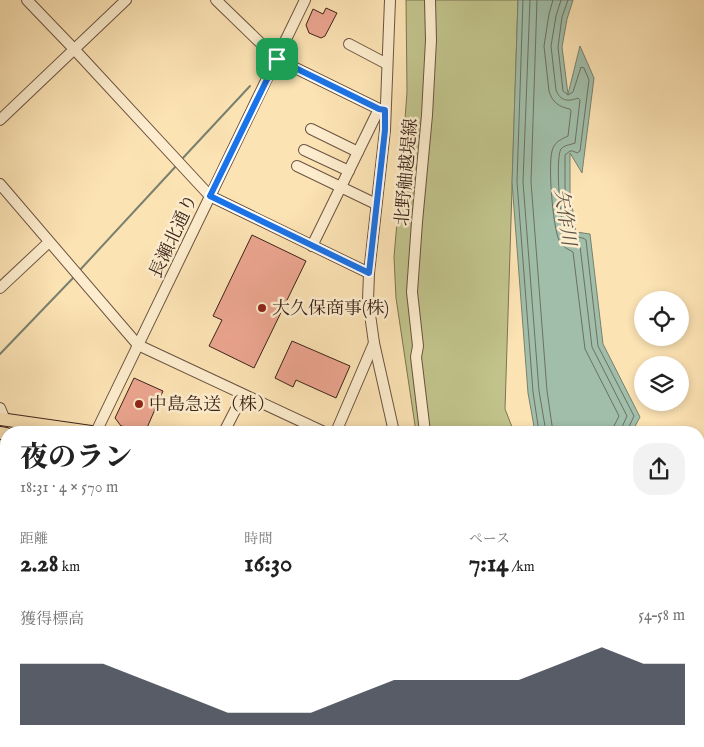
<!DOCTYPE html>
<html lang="ja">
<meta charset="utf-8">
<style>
:root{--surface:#fff;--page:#f2f2f2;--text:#222;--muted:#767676;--accent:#111827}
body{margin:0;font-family:"IM FELL English","Noto Serif JP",serif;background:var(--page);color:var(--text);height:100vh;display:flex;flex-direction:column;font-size:19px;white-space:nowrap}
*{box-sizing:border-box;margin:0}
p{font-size:16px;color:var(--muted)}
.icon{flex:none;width:28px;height:28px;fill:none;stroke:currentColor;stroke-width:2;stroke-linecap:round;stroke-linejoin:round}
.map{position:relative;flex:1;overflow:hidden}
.sheet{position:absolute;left:0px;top:426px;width:705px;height:321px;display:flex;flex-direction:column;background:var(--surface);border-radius:20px 20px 0 0;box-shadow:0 2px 8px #0003}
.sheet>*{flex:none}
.tools{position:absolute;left:634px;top:291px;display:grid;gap:10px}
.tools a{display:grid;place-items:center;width:55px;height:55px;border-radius:50%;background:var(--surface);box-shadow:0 2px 8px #0003;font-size:25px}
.pin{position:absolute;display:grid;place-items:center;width:42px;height:42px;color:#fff;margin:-21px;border-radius:10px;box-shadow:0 2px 8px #0006}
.round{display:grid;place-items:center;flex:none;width:52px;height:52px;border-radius:20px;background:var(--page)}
.head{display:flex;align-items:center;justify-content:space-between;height:85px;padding:0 20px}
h1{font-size:28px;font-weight:800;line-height:38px}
.metrics{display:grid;grid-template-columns:repeat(3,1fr);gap:8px;height:85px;padding:5px 20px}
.metrics div{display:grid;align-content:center}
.metrics b{font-size:25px;font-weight:800}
.metrics small{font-size:14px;font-weight:400}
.metrics p{font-size:14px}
.chart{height:140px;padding:10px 20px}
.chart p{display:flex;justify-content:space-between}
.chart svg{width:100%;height:90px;margin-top:5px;fill:var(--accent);opacity:.7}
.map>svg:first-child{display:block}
.green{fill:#c1c38b;stroke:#7e7352}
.water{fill:#a0bea9;stroke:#78806f}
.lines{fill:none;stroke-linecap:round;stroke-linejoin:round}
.shore{stroke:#6e7061;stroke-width:1}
.stream{stroke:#78806f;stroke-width:2}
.building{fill:#eca590;stroke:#3b2319}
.minor-casing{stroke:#6b5340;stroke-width:12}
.major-casing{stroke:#3b2319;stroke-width:14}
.minor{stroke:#fdedce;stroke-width:10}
.major{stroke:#fce3b4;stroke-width:12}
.route-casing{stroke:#fff;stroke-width:10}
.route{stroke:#1a73e8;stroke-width:6}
.poi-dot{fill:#8f2418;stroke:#fdedce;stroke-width:2}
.labels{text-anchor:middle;stroke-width:5;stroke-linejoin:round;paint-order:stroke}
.street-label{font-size:18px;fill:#3b2319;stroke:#fdedce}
.poi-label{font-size:18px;fill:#3b2319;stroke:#fdedce;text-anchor:start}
.water-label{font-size:19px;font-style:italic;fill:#595244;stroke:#fdedce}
</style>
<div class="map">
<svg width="704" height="747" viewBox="0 0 704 747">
<rect width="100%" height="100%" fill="#fce3b4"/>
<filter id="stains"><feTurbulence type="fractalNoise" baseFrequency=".004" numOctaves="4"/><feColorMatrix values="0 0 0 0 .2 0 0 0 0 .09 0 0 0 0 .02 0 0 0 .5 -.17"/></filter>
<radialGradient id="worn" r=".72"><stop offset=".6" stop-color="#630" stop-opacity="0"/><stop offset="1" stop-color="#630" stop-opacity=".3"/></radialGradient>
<path class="green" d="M406,0H518L505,409L514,432H416L396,298L394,257L405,129V119L407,92Z"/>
<g class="water">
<path d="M518,0H573L567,19L562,47L568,94L580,46L594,78L582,173L570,153V192L576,232L590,234L603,344L640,417L632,432H535L528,393L512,182Z"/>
<path d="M699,520L704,532V747H678L676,741H699Z"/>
</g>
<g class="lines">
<g class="shore">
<path d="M523,0L517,182L533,392L539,432"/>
<path d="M530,0L523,182L539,391L546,432"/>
<path d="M537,0L531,182L547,391L553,432"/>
<path d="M553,0L549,14L544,46L549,91C552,102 559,107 570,109L571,111L568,136C562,139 556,141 553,148C547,160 553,228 559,240C562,247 568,249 573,252L585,349L619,416L614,426V432"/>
<path d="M561,0L556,16L551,46L556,90C560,101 568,102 578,98L580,100L575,143C570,145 564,145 561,149C555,158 560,230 567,239C570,243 576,243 580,246L592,347L627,416L622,427L621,432"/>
<path d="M568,0L562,17L558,47L563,91L568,95L573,92L581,67L584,68L589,80L580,151L577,153L573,151H570L565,155V192L571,233C575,239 582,236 586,240L598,346L634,416L628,429V432"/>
</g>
<g class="stream">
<path d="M182,159L250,86"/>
<path d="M79,271L177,165"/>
<path d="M0,354L74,277"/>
</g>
</g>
<g class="building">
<path d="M326,8L337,13L325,36L321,38L309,33L306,25L313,9L323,14Z"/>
<path d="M252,235L306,261L254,368L209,346L222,320L213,316Z"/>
<path d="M292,341L350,366L336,398L296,380L293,387L275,378Z"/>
<path d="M134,378L163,391L146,430L121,426L115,418Z"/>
<path d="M181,741H241L239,747H179Z"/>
</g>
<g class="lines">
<defs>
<g id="minor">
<path d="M27,0L74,49L210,196L369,273"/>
<path d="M216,0L277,59L379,109L385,110"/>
<path d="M390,0L385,130L369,273L368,300L374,343L394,432"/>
<path d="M349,44L387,64"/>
<path d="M0,120L126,0"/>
<path d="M311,129L358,152"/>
<path d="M304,150L349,171"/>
<path d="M297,166L376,204"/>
<path d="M0,184L138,345L324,432"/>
<path d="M312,246L379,109"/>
<path d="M0,288L49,242"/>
<path d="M0,408L5,420"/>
<path d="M96,432L305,0"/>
<path d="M224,432L243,395"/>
<path d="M336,432L374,343"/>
<path d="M425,432L416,357L418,346L412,292L417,222L427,115L431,40L430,0"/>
<path d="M0,530L6,523"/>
<path d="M277,741L290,747"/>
<path d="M522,741L523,747"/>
<path d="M563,741L565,747"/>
<path d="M0,747L6,734"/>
<path d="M71,747L74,741"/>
<path d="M109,747L110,741"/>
<path d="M338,747L340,741"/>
<path d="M391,747L393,741"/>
<path d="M445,747L449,741"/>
</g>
<g id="major">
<path d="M0,419L91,432"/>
<path d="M0,433L6,434"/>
<path d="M699,559L704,560"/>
<path d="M699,568L704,569"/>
<path d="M0,632L6,619"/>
</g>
</defs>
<use href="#minor" class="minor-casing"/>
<use href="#major" class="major-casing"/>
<use href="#minor" class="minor"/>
<use href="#major" class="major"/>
</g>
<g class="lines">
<defs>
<path id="route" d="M277,59L379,109L385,110V130L369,273L210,196Z"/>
</defs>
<use href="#route" class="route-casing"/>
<use href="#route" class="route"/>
</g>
<g class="poi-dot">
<circle cx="262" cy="308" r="5"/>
<circle cx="139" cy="404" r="5"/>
</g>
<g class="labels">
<g class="street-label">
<text transform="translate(406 172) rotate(-85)" y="6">北野舳越堤線</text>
<text transform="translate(173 236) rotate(-65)" y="6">長瀬北通り</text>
</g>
<g class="poi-label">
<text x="272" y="314">大久保商事(株)</text>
<text x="149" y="410">中島急送（株）</text>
</g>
<g class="water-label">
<text transform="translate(566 217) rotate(82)" y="7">矢作川</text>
</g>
</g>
<rect width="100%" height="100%" filter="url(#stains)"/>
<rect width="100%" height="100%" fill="url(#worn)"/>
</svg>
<div class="tools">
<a><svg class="icon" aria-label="locate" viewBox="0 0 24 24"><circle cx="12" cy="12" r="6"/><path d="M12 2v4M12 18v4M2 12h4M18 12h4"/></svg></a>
<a><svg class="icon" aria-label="layers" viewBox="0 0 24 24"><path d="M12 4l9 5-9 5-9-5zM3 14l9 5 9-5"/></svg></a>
</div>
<div class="pin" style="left:277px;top:59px;background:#1e9e55"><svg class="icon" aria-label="arrive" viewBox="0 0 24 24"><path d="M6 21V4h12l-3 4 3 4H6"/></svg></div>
<section class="sheet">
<div class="head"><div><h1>夜のラン</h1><p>18:31 · 4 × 570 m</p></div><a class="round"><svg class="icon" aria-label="share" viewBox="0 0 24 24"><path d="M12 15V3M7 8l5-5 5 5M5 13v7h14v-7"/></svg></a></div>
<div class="metrics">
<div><p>距離</p><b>2.28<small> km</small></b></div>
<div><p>時間</p><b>16:30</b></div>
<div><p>ペース</p><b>7:14<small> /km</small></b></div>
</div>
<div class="chart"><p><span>獲得標高</span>54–58 m</p>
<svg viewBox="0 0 160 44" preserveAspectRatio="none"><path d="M0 44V14L10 14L20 14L30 22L40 30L50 38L60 38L70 38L80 30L90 22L100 22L110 22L120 22L130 14L140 6L150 14L160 14V44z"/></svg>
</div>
</section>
</div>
